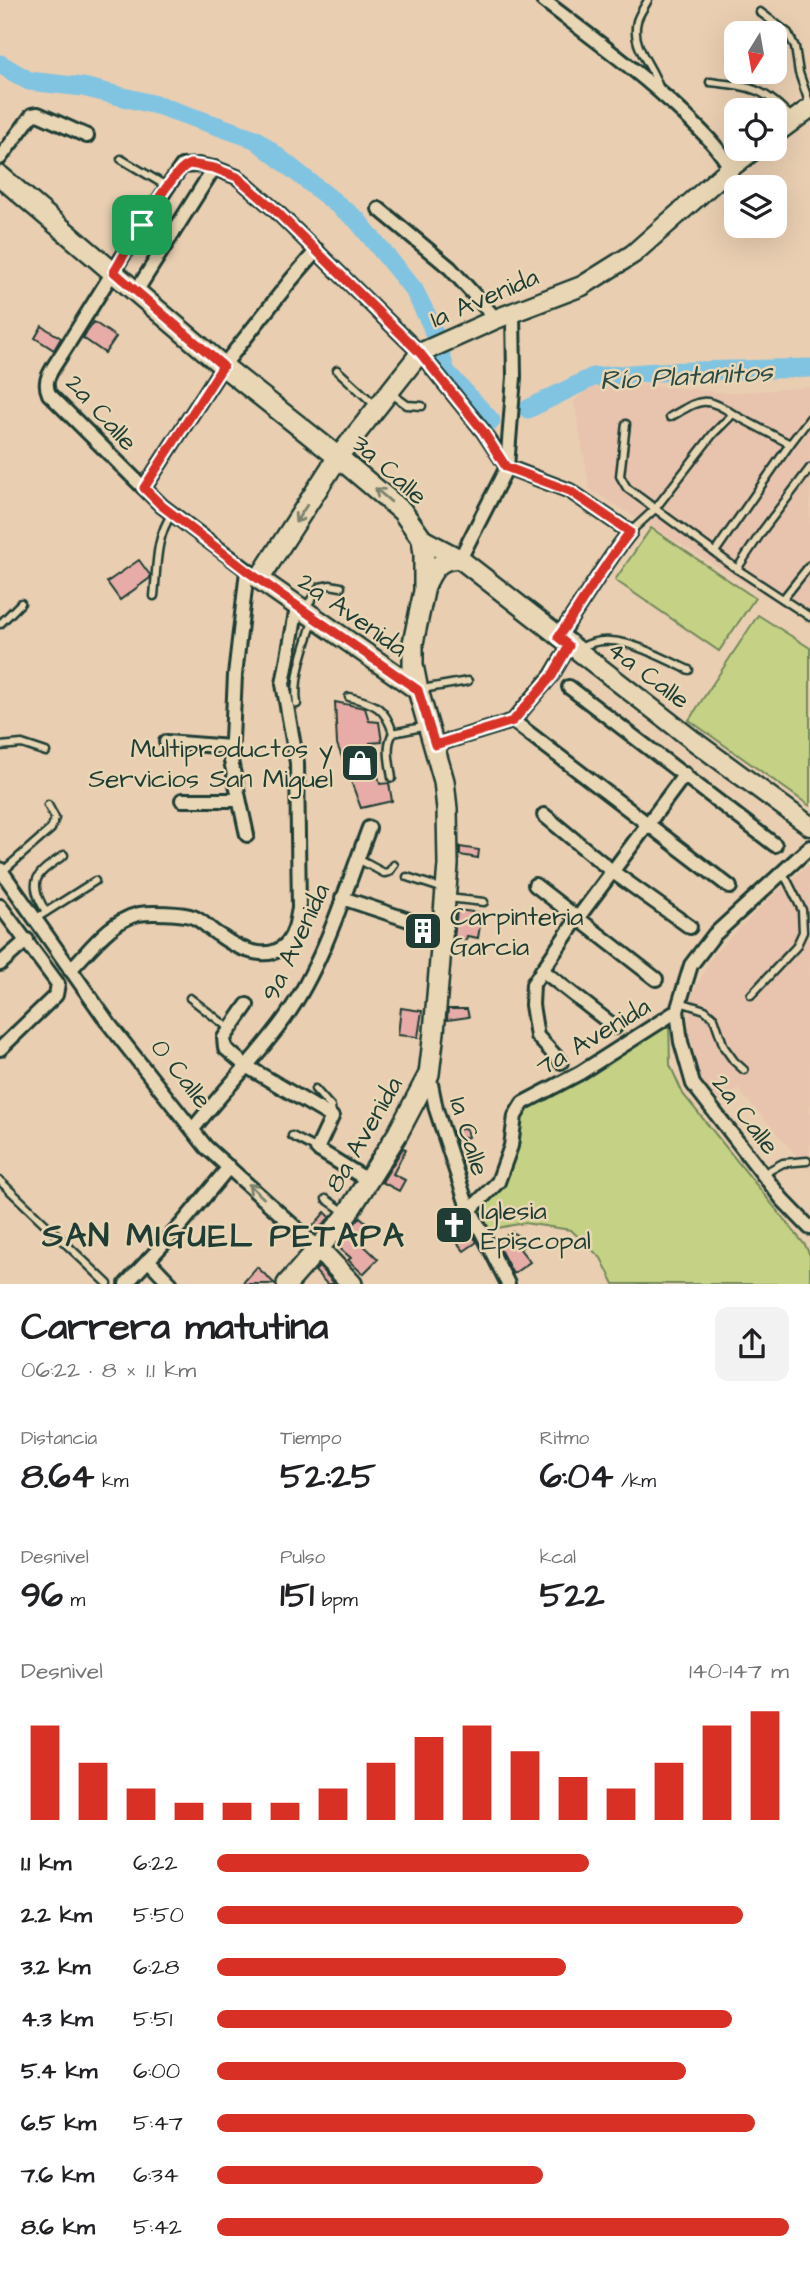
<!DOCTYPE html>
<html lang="es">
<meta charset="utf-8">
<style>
:root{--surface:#fff;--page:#f2f2f2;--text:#202124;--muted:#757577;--accent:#d93025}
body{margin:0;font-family:"Architects Daughter",sans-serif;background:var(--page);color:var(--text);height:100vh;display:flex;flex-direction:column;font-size:26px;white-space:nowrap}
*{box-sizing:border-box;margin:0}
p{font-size:23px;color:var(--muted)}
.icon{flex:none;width:38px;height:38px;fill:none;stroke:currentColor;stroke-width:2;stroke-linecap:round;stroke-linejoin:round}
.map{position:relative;height:1284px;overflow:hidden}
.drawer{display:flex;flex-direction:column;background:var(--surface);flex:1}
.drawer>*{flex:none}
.needle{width:46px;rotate:191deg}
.controls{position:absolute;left:724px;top:21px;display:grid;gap:14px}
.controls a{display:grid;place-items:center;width:63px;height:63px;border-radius:14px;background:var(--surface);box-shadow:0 7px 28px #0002;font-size:35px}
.pin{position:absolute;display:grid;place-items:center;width:60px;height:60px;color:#fff;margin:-30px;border-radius:14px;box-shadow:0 4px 10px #0006}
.round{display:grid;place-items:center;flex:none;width:74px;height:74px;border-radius:14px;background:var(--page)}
.summary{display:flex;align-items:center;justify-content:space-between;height:119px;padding:0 21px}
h1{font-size:38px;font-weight:800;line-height:52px}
.figures{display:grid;grid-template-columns:repeat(3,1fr);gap:10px;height:119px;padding:7px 21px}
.figures div{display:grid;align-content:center}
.figures b{font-size:35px;font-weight:800}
.figures small{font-size:19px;font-weight:400}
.figures p{font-size:19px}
.chart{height:196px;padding:14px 21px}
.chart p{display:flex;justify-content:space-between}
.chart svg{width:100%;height:126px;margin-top:7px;stroke:var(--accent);stroke-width:6}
ul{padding:0 21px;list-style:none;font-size:23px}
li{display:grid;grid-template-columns:112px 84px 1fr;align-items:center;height:52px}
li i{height:18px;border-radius:9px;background:var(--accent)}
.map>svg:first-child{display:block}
.built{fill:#e8c4ae}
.green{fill:#c5d285;stroke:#72885c;stroke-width:2}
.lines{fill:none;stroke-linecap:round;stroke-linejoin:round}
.river{stroke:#81c4e2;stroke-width:19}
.building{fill:#e7aca7;stroke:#1f3d34;stroke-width:2}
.lane-casing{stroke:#1f3d34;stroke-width:11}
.street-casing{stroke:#1f3d34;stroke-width:18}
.secondary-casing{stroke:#1f3d34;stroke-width:23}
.primary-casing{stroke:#1f3d34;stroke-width:24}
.lane{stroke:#e9d6b4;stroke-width:6}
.street{stroke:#e9d6b4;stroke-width:12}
.secondary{stroke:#e9d6b4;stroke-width:18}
.primary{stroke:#e9d6b4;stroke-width:19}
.oneway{stroke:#7a826e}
.route-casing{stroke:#fff;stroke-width:14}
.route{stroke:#d93025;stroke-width:9}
.labels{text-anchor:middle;stroke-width:5;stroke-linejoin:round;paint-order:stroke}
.street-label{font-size:26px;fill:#1f3d34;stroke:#e9d6b4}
.poi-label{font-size:26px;fill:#1f3d34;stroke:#e9d6b4;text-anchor:start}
.water-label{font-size:28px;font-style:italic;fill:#294a45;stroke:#e9d6b4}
.district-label{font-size:33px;font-weight:bold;letter-spacing:2px;fill:#1f3d34;stroke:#e9d6b4}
</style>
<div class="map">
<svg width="810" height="1284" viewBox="0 0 810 1284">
<rect width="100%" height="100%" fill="#e9ceb1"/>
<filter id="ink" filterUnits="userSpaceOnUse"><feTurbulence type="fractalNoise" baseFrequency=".0143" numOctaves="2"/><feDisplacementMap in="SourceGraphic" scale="14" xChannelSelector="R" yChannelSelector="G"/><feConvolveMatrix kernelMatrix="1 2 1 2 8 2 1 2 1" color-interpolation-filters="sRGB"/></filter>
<g filter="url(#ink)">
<g class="built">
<path d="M596,380L729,393L810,387V622L590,490L574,401Z"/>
<path d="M810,864V1171L738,1089L723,1103L702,1084L687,1044L691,997L713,955L773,895Z"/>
</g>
<g class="green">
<path d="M651,528L755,598L719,651L615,580Z"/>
<path d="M758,615L810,648V806L689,720Z"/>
<path d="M669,1019L670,1065L683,1094L805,1245L810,1255V1284H614L601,1258L571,1230L524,1223L487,1230L477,1206L498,1183L522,1108C573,1082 625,1057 669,1019Z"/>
</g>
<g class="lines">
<g class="river">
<path d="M0,64L29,81L83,87L160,106L255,139L357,220L414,290L431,324L446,372L491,421"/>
<path d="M528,409L593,377L656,372L810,368"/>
</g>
</g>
<g class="building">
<path d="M94,322L116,337L105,353L83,338Z"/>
<path d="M42,326L61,338L54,350L35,338Z"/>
<path d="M139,560L150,575V578L120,600L107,582Z"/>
<path d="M335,702L365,708L369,721L379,722L382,742L370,743L380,784L389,783L392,801L361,808L337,744Z"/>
<path d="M460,847L479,850L478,858L460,855Z"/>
<path d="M457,910L482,913L478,938L467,936L466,940L454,939Z"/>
<path d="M418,932L428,936L426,944L416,942Z"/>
<path d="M401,1008L422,1011L418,1037L398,1035Z"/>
<path d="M448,1009H467L469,1017L447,1020Z"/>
<path d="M466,1128L468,1137L455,1140L453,1131Z"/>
<path d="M403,1148L406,1149L393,1174L405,1180L399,1191L382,1182Z"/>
<path d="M325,1212L330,1217L318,1230L313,1226Z"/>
<path d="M459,1215L477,1242L464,1251L443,1226Z"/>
<path d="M360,1217L367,1223L356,1238L378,1259L363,1274L348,1260L351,1258L337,1246Z"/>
<path d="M512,1232L527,1242L520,1249L530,1262L513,1274L496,1242Z"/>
<path d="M257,1267L275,1284H242Z"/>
<path d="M319,1267L335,1284H327L315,1271Z"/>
</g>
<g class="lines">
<defs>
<g id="lane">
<path d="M648,0C645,6 639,14 637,21C630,48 655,67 660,91"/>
<path d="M760,12L788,33L795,47L799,73L810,105"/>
<path d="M710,82C752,87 763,87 793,119"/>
<path d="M121,159L168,187"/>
<path d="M337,370L376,406"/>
<path d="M392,394L407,405L422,406"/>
<path d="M670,417C699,401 704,394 733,414"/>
<path d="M626,424L620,476L627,488L737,569L810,617"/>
<path d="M630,532L655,509L713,434L733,414L790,444L810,418"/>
<path d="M715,552L790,444"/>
<path d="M737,569L763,530L810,468"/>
<path d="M154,596C157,569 155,537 172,514"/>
<path d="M783,599L810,565"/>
<path d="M306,607L320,587L330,585L341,587"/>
<path d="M0,624L21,603"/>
<path d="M581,648C613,627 659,657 689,670"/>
<path d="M422,689L468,681"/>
<path d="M349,697C374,703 385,707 393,733"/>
<path d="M297,704C293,677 305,647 313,621"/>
<path d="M0,746L22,744L46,752"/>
<path d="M392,778C390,763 385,746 393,733L427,726"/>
<path d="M358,859L384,873L389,872L394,865"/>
<path d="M2,872L51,829L55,818L48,805"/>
<path d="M407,877L444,889"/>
<path d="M448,898L484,902"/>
<path d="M46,912C26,879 37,874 64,855"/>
<path d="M35,919L95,881"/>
<path d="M751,995L796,947L803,932L802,910L787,880L781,873"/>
<path d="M190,998L230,1029"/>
<path d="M680,1002L705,1010L714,1018L724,1047L734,1061L744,1070"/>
<path d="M315,1089L331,1107L332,1115"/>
<path d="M292,1136L317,1149"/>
<path d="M763,1174L783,1163L807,1161"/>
<path d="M0,1181L108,1284"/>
<path d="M326,1199L346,1213"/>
</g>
<g id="street">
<path d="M543,0C591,37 640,72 684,114C701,131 718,146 730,168"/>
<path d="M0,158L32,115L38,114L87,136"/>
<path d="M379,209L450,268L496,319"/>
<path d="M137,290L214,168"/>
<path d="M144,488L223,366L291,280L317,250"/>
<path d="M460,559L507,467L514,377L513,312"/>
<path d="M247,571L235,675L231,761L247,835"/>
<path d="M259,579L162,506L49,394C44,383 48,376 54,366C97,300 136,231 182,166L199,165L214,168L237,177L275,210L420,353L483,431L507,467L570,491L630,532C603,565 583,603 558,637"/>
<path d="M569,687L775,845"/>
<path d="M513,721L730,887"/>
<path d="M166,742L231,747"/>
<path d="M435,745L513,721L552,675L569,646"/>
<path d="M182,800H239"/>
<path d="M544,815L613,872L690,927"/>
<path d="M0,869L109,1024L206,1147L318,1248"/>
<path d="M535,885L656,979"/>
<path d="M342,898L442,931"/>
<path d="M0,906L58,984L56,995L0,1049"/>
<path d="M0,964L27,940"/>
<path d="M70,970C90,950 111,920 139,914C149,912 183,913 193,917C202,920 210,930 219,935C242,952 281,968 294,930C297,923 297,916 299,909L297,763L283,684L297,607"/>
<path d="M542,970L615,1027"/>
<path d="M247,1005L224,1038L225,1048L246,1066L332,1117L317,1149L369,1181"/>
<path d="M677,1011L681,1042L693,1084L782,1199L810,1228"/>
<path d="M561,1062L537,1036L532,1005L533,984L577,919L685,774"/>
<path d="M429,1074L436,1109L465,1199L508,1284"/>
<path d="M193,1129C222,1092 257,1057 285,1018C323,965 346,889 369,828"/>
<path d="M471,1209L498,1182L511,1146L515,1116L523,1103L580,1073L677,1011L691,965L714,935L810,847"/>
<path d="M148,1260L171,1284"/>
<path d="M126,1284L181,1225L229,1167"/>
</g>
<g id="secondary">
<path d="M775,134L810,108"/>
<path d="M338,457L420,353L496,319L582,286L633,254L730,168L755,149"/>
<path d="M422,539L460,559L694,741L810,826"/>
<path d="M424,589C432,571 438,558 460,559"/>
</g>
<g id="primary">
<path d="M0,176L223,366L338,457L402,511L422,539L424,554V591L413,643V665L418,690L444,781L447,809L448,865L434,1032L429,1074L398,1133L344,1219L287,1284"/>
<path d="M338,457L259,579L418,690"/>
<path d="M318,1248L352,1284"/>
</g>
</defs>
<use href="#lane" class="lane-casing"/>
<use href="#street" class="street-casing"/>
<use href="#secondary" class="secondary-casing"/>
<use href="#primary" class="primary-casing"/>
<use href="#lane" class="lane"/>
<use href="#street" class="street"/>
<use href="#secondary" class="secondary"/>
<use href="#primary" class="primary"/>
</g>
<defs><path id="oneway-shaft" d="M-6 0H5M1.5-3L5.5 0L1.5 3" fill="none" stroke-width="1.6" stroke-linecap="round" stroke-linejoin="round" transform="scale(1.75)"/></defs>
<g class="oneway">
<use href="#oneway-shaft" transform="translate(383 495) rotate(-139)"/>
<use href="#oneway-shaft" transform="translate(301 514) rotate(123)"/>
<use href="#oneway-shaft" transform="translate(256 1191) rotate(-137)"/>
</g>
</g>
<g class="lines" filter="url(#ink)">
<defs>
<path id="route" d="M190,164L214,168L237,177L275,210L420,353L483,431L506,467L570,491L630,532C603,565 583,603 558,637L569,646L552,676L513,721L435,745L418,690L247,571L162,506L144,488L223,366L114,272C126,252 171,169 190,164Z"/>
</defs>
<use href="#route" class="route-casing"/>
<use href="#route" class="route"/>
</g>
<defs>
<symbol id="shop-square" viewBox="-11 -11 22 22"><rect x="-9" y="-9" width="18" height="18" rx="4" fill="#1f3d34" stroke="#e9d6b4"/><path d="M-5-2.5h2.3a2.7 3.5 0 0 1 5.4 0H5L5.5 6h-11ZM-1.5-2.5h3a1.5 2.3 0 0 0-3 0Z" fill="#fff"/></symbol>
<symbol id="building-square" viewBox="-11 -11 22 22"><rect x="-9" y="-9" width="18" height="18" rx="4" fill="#1f3d34" stroke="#e9d6b4"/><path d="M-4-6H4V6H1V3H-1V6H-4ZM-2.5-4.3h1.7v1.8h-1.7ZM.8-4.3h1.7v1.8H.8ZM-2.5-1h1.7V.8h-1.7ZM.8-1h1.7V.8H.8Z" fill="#fff"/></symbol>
<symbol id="church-square" viewBox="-11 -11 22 22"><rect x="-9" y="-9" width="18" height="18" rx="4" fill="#1f3d34" stroke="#e9d6b4"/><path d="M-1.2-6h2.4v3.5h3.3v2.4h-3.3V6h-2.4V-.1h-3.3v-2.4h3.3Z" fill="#fff"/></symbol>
</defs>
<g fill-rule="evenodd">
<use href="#shop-square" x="338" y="741" width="44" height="44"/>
<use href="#building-square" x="401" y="909" width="44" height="44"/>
<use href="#church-square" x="432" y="1203" width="44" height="44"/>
</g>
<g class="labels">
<g class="street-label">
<text transform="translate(484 297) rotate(-23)" y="9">1a Avenida</text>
<text transform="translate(102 412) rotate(48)" y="9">2a Calle</text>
<text transform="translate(390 469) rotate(42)" y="9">3a Calle</text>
<text transform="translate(353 614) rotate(35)" y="9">2a Avenida</text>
<text transform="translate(649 674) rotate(37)" y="9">4a Calle</text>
<text transform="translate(295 942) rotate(-65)" y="9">9a Avenida</text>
<text transform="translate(593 1036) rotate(-31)" y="9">7a Avenida</text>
<text transform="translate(182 1073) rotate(52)" y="9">0 Calle</text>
<text transform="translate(746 1114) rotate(53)" y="9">2a Calle</text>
<text transform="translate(363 1134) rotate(-60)" y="9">8a Avenida</text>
<text transform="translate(470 1136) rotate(73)" y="9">1a Calle</text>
</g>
<g class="poi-label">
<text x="333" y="757" text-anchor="end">Multiproductos y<tspan x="333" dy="30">Servicios San Miguel</tspan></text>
<text x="450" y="925">Carpinteria<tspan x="450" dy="30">Garcia</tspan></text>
<text x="481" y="1219">Iglesia<tspan x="481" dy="30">Episcopal</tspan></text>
</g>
<g class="water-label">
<text transform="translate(686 375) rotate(-3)" y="10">Río Platanitos</text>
</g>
<g class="district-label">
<text x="224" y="1246">SAN MIGUEL PETAPA</text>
</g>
</g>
</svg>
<div class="controls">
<a><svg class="needle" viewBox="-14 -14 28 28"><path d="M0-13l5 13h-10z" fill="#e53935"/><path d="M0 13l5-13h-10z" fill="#757577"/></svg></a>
<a><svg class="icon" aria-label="locate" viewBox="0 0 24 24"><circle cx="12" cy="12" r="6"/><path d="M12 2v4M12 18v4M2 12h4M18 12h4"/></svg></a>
<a><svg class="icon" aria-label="layers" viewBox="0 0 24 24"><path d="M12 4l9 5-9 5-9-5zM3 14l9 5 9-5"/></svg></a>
</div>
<div class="pin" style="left:142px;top:225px;background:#1e9e55"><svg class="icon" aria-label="arrive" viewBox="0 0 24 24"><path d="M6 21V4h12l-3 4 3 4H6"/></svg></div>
</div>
<section class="drawer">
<div class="summary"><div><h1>Carrera matutina</h1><p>06:22 · 8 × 1.1 km</p></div><a class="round"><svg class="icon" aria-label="share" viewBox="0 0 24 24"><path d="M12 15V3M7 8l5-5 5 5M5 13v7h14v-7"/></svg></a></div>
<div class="figures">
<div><p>Distancia</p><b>8.64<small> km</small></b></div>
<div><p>Tiempo</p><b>52:25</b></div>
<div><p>Ritmo</p><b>6:04<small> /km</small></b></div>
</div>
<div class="figures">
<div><p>Desnivel</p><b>96<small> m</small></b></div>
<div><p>Pulso</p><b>151<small> bpm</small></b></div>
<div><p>kcal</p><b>522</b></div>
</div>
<div class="chart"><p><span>Desnivel</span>140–147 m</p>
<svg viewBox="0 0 160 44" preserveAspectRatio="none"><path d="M5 44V11M15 44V24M25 44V33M35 44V38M45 44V38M55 44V38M65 44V33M75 44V24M85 44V15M95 44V11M105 44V20M115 44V29M125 44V33M135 44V24M145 44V11M155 44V6"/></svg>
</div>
<ul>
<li><b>1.1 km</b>6:22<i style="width:65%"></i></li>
<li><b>2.2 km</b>5:50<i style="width:92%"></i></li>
<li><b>3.2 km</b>6:28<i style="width:61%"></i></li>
<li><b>4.3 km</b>5:51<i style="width:90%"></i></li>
<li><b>5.4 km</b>6:00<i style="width:82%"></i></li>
<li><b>6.5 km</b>5:47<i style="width:94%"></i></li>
<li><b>7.6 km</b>6:34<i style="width:57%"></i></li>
<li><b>8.6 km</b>5:42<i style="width:100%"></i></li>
</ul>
</section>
